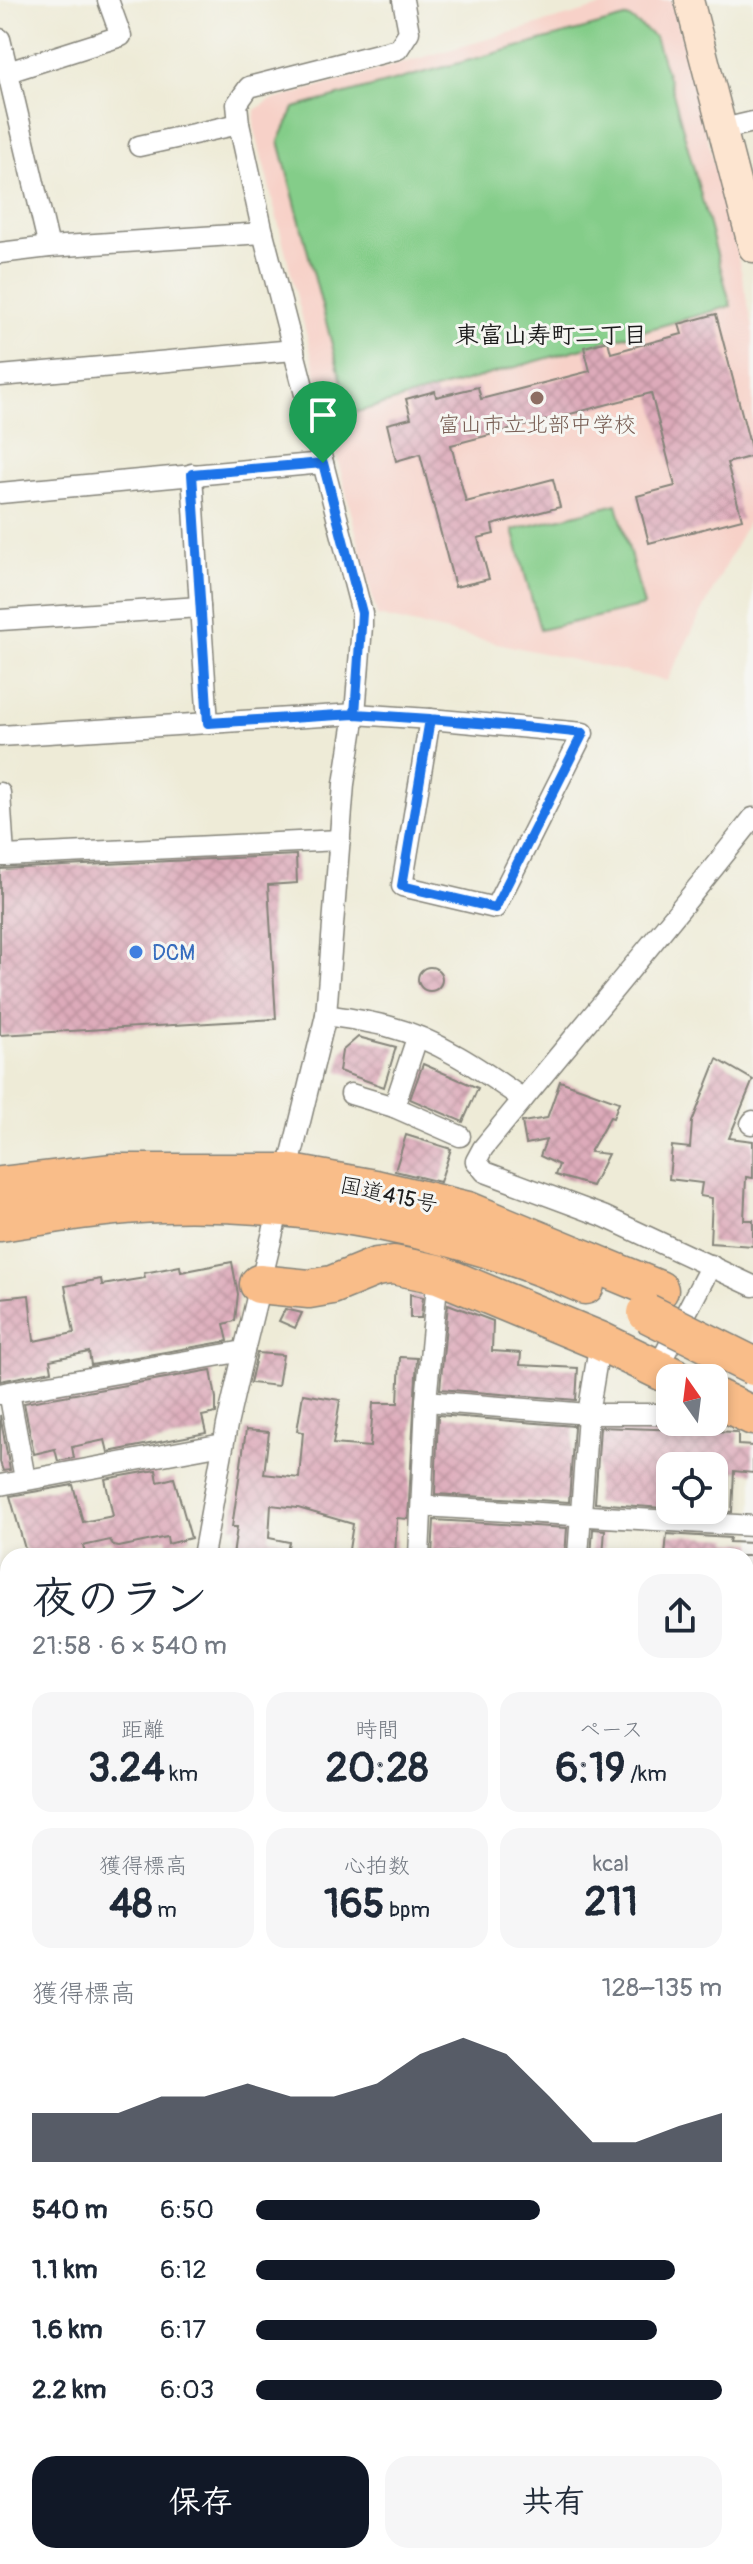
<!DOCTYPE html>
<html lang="ja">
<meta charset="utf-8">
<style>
:root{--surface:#fff;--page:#f6f6f7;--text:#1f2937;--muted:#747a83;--accent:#111827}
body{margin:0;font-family:Pangolin,"Klee One",sans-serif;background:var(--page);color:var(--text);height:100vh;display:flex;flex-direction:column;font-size:30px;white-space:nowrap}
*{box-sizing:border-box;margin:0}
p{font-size:26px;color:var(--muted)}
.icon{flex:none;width:44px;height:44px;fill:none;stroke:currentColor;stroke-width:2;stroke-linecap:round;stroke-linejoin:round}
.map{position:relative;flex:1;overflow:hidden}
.panel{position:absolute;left:0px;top:1548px;width:754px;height:1016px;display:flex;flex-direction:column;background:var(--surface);border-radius:24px 24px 0 0;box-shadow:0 4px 12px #0003}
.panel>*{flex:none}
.needle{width:52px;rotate:346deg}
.fabs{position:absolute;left:656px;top:1364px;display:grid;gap:16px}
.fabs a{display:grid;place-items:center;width:72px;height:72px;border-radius:16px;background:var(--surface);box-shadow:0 4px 12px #0003;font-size:40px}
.pin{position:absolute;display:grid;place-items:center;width:68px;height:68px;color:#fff;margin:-82px -34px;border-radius:50% 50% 50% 0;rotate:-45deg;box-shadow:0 0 8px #0007}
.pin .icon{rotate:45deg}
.round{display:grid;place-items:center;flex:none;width:84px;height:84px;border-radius:24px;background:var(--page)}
.overview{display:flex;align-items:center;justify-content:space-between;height:136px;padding:0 32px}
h1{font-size:44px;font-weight:700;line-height:60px}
.stats{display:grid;grid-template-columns:repeat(3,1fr);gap:12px;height:136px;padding:8px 32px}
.stats div{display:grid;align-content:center;border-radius:20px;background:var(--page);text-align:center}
.stats b{font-size:40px;font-weight:700}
.stats small{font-size:22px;font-weight:400}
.stats p{font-size:22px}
.chart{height:224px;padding:16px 32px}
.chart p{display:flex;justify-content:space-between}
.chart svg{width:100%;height:144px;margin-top:8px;fill:var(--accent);opacity:.7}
.button{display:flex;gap:16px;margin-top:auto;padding:16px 32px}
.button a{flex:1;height:92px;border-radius:24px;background:var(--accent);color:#fff;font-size:32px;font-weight:700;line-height:92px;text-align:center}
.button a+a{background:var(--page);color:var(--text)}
ul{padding:0 32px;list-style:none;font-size:26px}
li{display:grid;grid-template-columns:128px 96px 1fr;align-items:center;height:60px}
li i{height:20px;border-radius:10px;background:var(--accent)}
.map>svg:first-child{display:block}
.built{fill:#f7d1c8}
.industrial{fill:url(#industrial-furrows)}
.park{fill:#84cd89;stroke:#507452;stroke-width:2}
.building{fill:url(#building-cross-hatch)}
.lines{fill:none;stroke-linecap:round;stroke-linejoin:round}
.lane-casing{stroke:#85847a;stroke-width:13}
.street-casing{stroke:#85847a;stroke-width:23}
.secondary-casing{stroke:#85847a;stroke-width:31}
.highway-casing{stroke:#85847a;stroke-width:41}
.lane{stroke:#fff;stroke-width:10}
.street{stroke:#fff;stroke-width:20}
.secondary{stroke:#fde5d0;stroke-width:28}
.highway{stroke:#f9bd89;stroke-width:38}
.highway-bridge-casing{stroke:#85847a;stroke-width:41;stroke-linecap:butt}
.highway-bridge{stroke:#f9bd89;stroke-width:38}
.route-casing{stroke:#fff;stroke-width:16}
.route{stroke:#1a73e8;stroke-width:10}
.education-dot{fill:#8d6e63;stroke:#f6f6f2;stroke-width:3}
.shop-dot{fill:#3f7fe0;stroke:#f6f6f2;stroke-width:3}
.labels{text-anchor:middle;stroke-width:6;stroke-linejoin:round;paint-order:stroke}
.education-label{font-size:22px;fill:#785e54;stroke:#f6f6f2}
.shop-label{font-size:22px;fill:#366cbe;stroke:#f6f6f2;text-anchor:start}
.street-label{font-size:22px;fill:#1c1c1c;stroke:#f6f6f2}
.neighbourhood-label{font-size:24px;font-weight:bold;fill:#1c1c1c;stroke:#f6f6f2}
</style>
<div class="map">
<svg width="753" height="2564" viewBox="0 0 753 2564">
<defs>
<pattern id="industrial-furrows" width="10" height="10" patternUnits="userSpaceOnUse" patternTransform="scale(2)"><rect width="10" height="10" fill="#d2bfc0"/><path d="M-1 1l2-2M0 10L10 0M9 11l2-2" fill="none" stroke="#b4a4a4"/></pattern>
<pattern id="building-cross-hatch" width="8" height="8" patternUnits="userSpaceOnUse" patternTransform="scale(2)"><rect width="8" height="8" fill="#ddaaba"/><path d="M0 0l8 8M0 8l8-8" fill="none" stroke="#bd929f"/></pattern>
</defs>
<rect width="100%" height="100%" fill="#f6f6f2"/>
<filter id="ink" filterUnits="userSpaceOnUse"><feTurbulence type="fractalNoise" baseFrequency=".0125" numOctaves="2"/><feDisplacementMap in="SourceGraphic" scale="16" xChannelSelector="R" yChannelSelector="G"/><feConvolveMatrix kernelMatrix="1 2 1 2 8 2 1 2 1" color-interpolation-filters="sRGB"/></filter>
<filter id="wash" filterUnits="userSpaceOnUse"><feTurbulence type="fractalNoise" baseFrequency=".006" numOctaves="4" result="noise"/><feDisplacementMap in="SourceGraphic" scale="32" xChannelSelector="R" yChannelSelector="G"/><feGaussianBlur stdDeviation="1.8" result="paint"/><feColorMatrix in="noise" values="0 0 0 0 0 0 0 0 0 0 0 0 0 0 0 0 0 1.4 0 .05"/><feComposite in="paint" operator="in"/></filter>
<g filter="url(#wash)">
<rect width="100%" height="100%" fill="#eeebd7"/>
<path class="built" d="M625,0H672L736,248L753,327V511L667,681L377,616L254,126L255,110L269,101Z"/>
<path class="industrial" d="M0,2550L8,2556H107L246,2564H0Z"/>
<g class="park">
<path d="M628,17L655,37L674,96L731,306L350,414L279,141L294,108Z"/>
<path d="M617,504L644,606L540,630L513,530Z"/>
</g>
<g id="blocks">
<g class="building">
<path d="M716,314L753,456L727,463L742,519L649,543L637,496L675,486L651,393L451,445L466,502L553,479L560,507L492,525L494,534L478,538L489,579L455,587L420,454L396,461L387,424L411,418L406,399L435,391L436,397L478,387L481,399L590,371L584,347L608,341L611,353L682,334L679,324Z"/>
<path d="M296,855L297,883L268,885L276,1019L0,1035V869Z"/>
<circle cx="430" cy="979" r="12"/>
<path d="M358,1037L396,1047L384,1087L339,1071L342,1051Z"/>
<path d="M717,1059L753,1080L729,1138L753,1141V1178L746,1177L744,1220H753V1246L710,1243L712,1198L700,1196L702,1183L669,1179L672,1146L690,1148L692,1122Z"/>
<path d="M423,1064L478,1088L463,1122L410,1099Z"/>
<path d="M560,1081L619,1102L613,1118L610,1117L590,1152L608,1154L592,1186L555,1175L559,1165L540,1156L546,1140L526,1144L522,1122L547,1118Z"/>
<path d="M406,1135L451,1149L440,1182L395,1171Z"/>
<path d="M232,1262L238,1294L235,1321L224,1324L228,1341L91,1365L89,1352L50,1360L52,1371L0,1381V1298L29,1295L34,1341L74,1333L65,1286L101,1279L102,1285L145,1278L144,1273L180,1266L181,1272Z"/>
<path d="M410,1294L423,1297L421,1318H410Z"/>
<path d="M448,1304L493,1321L492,1351L521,1353L520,1365L578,1368L576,1400L440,1389Z"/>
<path d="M285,1309L302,1313L295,1328L279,1321Z"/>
<path d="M257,1353L283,1355L278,1386L250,1383Z"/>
<path d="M400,1357L417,1358L408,1519L397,1518L395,1556H348L353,1524L298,1508L271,1505L269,1538L289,1542L286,1556H233L237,1527H232L246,1430L269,1432L264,1474L299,1478L303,1432L297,1431L303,1394L340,1400L333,1444L370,1447L373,1403H398Z"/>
<path d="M211,1370L216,1398V1413L202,1416L206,1433L108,1452L105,1440L72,1447L74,1458L58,1461L55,1449L34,1454L24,1403Z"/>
<path d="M0,1415L10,1470L3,1471L0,1462Z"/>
<path d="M438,1415L574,1426L569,1502L435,1494Z"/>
<path d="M600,1427L736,1432L738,1433V1445L753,1446V1473L734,1471L732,1512L704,1510H714V1466H665L663,1508L595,1503Z"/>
<path d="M156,1470L158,1482L174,1478L191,1538L168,1544L167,1537L119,1547L114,1546L110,1540L83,1546L86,1556H27L10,1496L73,1485L83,1522L113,1516L105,1479Z"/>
<path d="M434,1520L567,1528L565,1556L449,1552V1556H432Z"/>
<path d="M593,1529L605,1530L603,1556H591Z"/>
<path d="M667,1534L730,1538L729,1542L753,1543V1556H665Z"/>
</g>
</g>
</g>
<g filter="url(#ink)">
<use href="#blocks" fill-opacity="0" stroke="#85847a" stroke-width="2"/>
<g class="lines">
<defs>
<g id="lane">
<path d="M746,1873H753"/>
<path d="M746,1918H753"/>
<path d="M746,2094L753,2088"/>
<path d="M746,2121L753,2116"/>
</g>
<g id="street">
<path d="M0,39L49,247"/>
<path d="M8,72L121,36L108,0"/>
<path d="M723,129L753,122"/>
<path d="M139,146L239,124"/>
<path d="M0,253L49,247L263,233"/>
<path d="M0,376L294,350"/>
<path d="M192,474L200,607"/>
<path d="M0,493L323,463"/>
<path d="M0,620L200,607L208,723"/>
<path d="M430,719L583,733L495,908L402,886Z"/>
<path d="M0,736L355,714L430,719"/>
<path d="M0,793L4,856H0"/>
<path d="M753,818C665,930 573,1038 483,1148L476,1161L485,1172L603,1216L753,1286"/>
<path d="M4,856L340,840"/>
<path d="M326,1015C346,1018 367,1021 387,1026C437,1039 482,1070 523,1099"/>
<path d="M351,1094L394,1107L417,1038"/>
<path d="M394,1107L460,1136"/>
<path d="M751,1124L753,1121"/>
<path d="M600,1341L588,1414H670"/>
<path d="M657,1369L711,1265"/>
<path d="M9,1392L244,1351"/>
<path d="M0,1394L9,1392L25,1479"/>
<path d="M426,1401L588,1414L578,1556"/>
<path d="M0,1485L223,1444"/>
<path d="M423,1506L753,1526"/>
<path d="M203,1556L227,1425L244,1351L326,1015L344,784L355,714L362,626V613L263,233L239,124L237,104L249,87L398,49L409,32L403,0"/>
<path d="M419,1556L426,1401L438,1274"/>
<path d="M0,1587L8,1586"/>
<path d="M746,1633H753"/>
<path d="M0,1636H8"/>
<path d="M746,1736H753"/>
<path d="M0,1754L8,1753"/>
<path d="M0,1880L8,1879"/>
<path d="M0,2019L8,2004"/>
<path d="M0,2379L5,2380L0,2531"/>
<path d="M746,2508L753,2509"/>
<path d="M561,2564V2556"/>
<path d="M752,2564L753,2543"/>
</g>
<g id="secondary">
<path d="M689,0L753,248"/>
<path d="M0,2172L8,2174"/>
<path d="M746,2387L753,2389"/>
<path d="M0,2542H8"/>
<path d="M289,2556L462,2564"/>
</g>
<g id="highway">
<path d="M0,1186L111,1173H286L375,1189L468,1211L659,1290"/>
<path d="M0,1222C54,1214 109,1204 163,1203C307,1199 453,1227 585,1285"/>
<path d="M259,1284L309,1289L332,1285L376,1267L393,1265L438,1274L600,1341L676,1378"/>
<path d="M714,1397L753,1416"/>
</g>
</defs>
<use href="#lane" class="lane-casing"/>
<use href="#street" class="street-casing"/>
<use href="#secondary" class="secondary-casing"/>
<use href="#highway" class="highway-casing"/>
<use href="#lane" class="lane"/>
<use href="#street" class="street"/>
<use href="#secondary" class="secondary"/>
<use href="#highway" class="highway"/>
<defs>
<path id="highway-bridge" d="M647,1313L753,1366"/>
</defs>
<use href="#highway-bridge" class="highway-bridge-casing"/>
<use href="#highway-bridge" class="highway-bridge"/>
</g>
</g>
<g class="lines" filter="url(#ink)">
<defs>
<path id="route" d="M323,463L192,474L208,723L355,714L430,719L402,886L495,908L583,733C507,724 431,719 355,714L362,613L323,463"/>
</defs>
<use href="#route" class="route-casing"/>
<use href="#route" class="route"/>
</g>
<circle class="education-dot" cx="537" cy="398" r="8"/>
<circle class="shop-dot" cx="136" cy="952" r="8"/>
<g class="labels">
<g class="education-label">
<text x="537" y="432">富山市立北部中学校</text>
</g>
<g class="shop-label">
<text x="152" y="960">DCM</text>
</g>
<g class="street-label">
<text transform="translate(389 1194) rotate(12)" y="8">国道415号</text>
</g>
<g class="neighbourhood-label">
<text x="551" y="343">東富山寿町二丁目</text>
</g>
</g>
</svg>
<div class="fabs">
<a><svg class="needle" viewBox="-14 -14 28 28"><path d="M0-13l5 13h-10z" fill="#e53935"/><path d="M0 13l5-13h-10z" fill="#747a83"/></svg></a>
<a><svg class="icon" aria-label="locate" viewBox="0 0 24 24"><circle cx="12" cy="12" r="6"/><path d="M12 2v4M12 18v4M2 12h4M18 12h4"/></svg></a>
</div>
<div class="pin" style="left:323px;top:463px;background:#1e9e55"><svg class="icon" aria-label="arrive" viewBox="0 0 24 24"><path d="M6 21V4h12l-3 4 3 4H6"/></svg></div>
<section class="panel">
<div class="overview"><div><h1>夜のラン</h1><p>21:58 · 6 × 540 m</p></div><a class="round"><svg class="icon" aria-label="share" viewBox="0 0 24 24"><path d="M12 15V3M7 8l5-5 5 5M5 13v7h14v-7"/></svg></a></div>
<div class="stats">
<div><p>距離</p><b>3.24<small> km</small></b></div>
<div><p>時間</p><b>20:28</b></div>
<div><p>ペース</p><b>6:19<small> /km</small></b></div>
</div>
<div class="stats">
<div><p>獲得標高</p><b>48<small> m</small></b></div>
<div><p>心拍数</p><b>165<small> bpm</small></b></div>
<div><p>kcal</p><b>211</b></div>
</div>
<div class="chart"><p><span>獲得標高</span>128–135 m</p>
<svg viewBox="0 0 160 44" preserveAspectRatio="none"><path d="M0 44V29L10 29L20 29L30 24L40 24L50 20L60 24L70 24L80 20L90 11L100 6L110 11L120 24L130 38L140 38L150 33L160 29V44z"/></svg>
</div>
<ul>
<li><b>540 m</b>6:50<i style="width:61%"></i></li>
<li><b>1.1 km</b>6:12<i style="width:90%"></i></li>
<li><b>1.6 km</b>6:17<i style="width:86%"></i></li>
<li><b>2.2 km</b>6:03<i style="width:100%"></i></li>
</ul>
<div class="button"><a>保存</a><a>共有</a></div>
</section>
</div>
